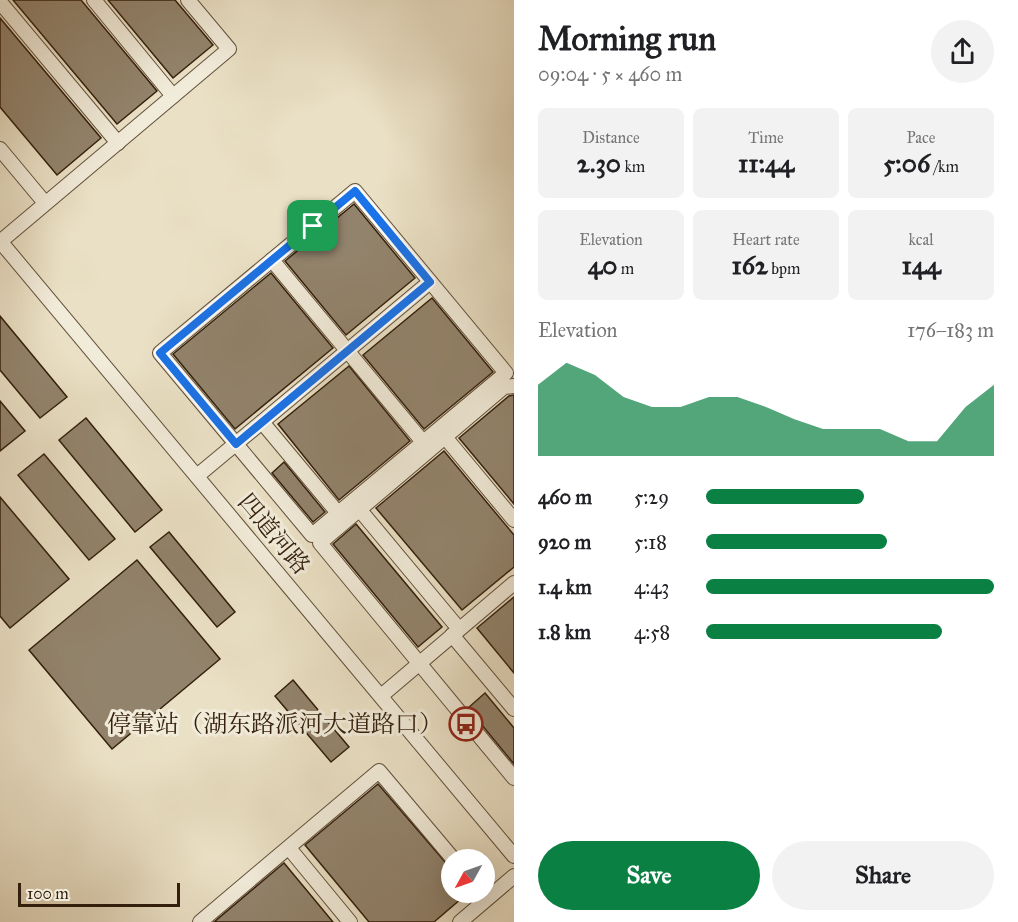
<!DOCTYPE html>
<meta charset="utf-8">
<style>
:root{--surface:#fff;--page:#f2f2f2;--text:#202124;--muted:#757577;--accent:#0b8043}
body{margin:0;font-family:"IM FELL Great Primer","Noto Serif SC",serif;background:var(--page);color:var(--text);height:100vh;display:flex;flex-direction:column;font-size:22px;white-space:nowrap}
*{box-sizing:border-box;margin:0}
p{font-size:20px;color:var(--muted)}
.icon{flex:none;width:33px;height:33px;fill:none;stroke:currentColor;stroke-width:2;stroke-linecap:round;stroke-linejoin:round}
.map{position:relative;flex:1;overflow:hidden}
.side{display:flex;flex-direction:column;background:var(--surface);width:504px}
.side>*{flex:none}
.needle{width:39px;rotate:230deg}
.controls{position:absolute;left:441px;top:849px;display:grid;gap:12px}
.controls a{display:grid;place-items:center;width:54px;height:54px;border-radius:50%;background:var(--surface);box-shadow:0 6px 24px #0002;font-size:30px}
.scale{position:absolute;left:18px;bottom:15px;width:162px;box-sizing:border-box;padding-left:6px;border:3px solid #331f0b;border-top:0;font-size:16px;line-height:21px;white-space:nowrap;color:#331f0b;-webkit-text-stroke:4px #f1ebd9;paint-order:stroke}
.pin{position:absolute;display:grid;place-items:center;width:51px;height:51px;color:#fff;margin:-26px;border-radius:12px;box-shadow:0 3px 9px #0006}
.round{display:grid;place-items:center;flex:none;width:63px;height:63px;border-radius:32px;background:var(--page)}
.head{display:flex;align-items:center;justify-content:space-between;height:102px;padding:0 24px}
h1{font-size:33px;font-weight:800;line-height:45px}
.stats{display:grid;grid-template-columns:repeat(3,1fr);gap:9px;height:102px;padding:6px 24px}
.stats div{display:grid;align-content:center;border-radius:9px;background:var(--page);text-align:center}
.stats b{font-size:26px;font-weight:800}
.stats small{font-size:16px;font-weight:400}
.stats p{font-size:16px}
.chart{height:168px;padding:12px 24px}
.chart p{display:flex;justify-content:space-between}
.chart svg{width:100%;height:108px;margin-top:6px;fill:var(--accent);opacity:.7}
.cta{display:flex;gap:12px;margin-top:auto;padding:12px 24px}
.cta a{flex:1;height:69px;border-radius:36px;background:var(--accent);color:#fff;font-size:24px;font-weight:800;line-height:69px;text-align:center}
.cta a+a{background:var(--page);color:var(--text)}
ul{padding:0 24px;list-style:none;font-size:20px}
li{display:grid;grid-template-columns:96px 72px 1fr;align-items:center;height:45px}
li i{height:15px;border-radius:8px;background:var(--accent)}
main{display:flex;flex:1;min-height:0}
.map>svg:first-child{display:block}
.building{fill:#92836c;stroke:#331f0b;stroke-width:1.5}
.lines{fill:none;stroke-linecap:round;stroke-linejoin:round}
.minor-casing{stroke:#614f3a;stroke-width:16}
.minor{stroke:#f1ebd9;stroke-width:14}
.route-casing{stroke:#fff;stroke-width:12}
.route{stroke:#1a73e8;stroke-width:8}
.labels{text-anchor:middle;stroke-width:6;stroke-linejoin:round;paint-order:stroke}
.street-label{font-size:24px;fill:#331f0b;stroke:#f1ebd9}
.poi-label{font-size:24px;fill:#331f0b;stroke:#f1ebd9;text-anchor:end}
</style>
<main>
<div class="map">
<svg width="514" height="922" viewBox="0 0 514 922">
<rect width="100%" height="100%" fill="#eae0c5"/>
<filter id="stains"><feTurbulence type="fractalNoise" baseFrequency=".00333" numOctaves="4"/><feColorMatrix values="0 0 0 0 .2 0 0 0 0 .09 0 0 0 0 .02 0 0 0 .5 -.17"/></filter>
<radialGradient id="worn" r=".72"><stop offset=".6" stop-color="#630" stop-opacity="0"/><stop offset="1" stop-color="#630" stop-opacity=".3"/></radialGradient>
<g class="building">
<path d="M13,0H81L157,91L117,124Z"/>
<path d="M108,0H175L213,45L173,78Z"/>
<path d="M0,18L101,138L57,175L0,107Z"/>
<path d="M354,204L415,278L346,335L285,261Z"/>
<path d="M271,273L333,348L235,429L173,354Z"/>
<path d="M432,298L493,372L424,429L363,355Z"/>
<path d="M0,316L67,397L40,418L0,370Z"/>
<path d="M349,366L410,441L339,500L278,424Z"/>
<path d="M514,395V504L459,438L509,396Z"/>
<path d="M0,401L25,431L0,451Z"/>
<path d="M86,418L162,510L135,532L59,440Z"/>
<path d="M444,451L514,535V567L462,610L376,508Z"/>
<path d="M44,454L115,539L89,560L18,475Z"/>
<path d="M284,462L325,512L313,522L272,473Z"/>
<path d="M0,497L69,579L10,628L0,616Z"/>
<path d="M356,524L442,627L418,647L333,544Z"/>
<path d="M169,532L235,612L217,627L150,547Z"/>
<path d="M137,560L220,659L112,749L29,650Z"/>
<path d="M514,597V673L477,628Z"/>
<path d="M293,680L349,747L331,762L275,696Z"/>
<path d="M485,693L514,728V764L468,708Z"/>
<path d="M378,784L452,870V892H469L434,922H369L305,845Z"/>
<path d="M284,863L333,922H214Z"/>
</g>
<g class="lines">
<defs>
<g id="minor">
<path d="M94,0L173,96"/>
<path d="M0,2L118,143"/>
<path d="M0,149L45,203"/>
<path d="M355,191L506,373L312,535L160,353Z"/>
<path d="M0,241L514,856"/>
<path d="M0,242L229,49L188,0"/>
<path d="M272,260L423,442"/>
<path d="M514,386L504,387L320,543L514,778"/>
<path d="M262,422L338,513"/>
<path d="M445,437L514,520"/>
<path d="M197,476L430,282"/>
<path d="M359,509L459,629"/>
<path d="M452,635L514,709"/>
<path d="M381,696L514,583"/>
<path d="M289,848L350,922"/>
<path d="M200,922L379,771L454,860"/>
<path d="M460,922L514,876"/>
</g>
</defs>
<use href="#minor" class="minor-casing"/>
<use href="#minor" class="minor"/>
</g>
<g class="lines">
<defs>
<path id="route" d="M355,191L430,282L236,444L160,353Z"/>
</defs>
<use href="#route" class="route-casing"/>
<use href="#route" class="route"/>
</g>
<defs>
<symbol id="bus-ring" viewBox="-11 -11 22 22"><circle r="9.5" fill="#f1ebd9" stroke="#8f2418" stroke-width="1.5"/><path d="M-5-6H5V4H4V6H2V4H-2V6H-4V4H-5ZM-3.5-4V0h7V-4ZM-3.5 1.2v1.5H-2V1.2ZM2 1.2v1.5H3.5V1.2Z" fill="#8f2418"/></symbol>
</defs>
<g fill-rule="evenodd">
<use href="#bus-ring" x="447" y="705" width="38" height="38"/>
</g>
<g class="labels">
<g class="street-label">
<text transform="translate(274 534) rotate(50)" y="8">四道河路</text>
</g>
<g class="poi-label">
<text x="443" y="732">停靠站（湖东路派河大道路口）</text>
</g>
</g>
<rect width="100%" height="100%" filter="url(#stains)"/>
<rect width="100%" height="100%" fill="url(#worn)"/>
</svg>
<div class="controls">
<a><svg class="needle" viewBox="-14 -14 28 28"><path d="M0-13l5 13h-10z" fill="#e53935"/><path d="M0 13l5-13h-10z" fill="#757577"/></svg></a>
</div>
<div class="scale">100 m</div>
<div class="pin" style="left:313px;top:226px;background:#1e9e55"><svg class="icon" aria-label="arrive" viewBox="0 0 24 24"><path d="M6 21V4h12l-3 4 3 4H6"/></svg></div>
</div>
<section class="side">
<div class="head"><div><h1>Morning run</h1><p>09:04 · 5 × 460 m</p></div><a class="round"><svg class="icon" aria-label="share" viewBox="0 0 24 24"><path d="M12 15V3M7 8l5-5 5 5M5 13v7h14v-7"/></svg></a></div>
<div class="stats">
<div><p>Distance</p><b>2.30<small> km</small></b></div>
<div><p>Time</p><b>11:44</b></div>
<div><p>Pace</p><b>5:06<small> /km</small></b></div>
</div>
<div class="stats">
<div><p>Elevation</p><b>40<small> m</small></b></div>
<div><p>Heart rate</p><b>162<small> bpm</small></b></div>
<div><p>kcal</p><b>144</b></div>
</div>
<div class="chart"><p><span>Elevation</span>176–183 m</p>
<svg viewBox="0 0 160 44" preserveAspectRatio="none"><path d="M0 44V15L10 6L20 11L30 20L40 24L50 24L60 20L70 20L80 24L90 29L100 33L110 33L120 33L130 38L140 38L150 24L160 15V44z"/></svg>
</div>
<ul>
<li><b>460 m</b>5:29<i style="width:55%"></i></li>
<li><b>920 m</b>5:18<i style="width:63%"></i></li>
<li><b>1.4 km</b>4:43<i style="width:100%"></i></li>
<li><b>1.8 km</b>4:58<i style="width:82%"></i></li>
</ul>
<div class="cta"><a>Save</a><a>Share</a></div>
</section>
</main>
